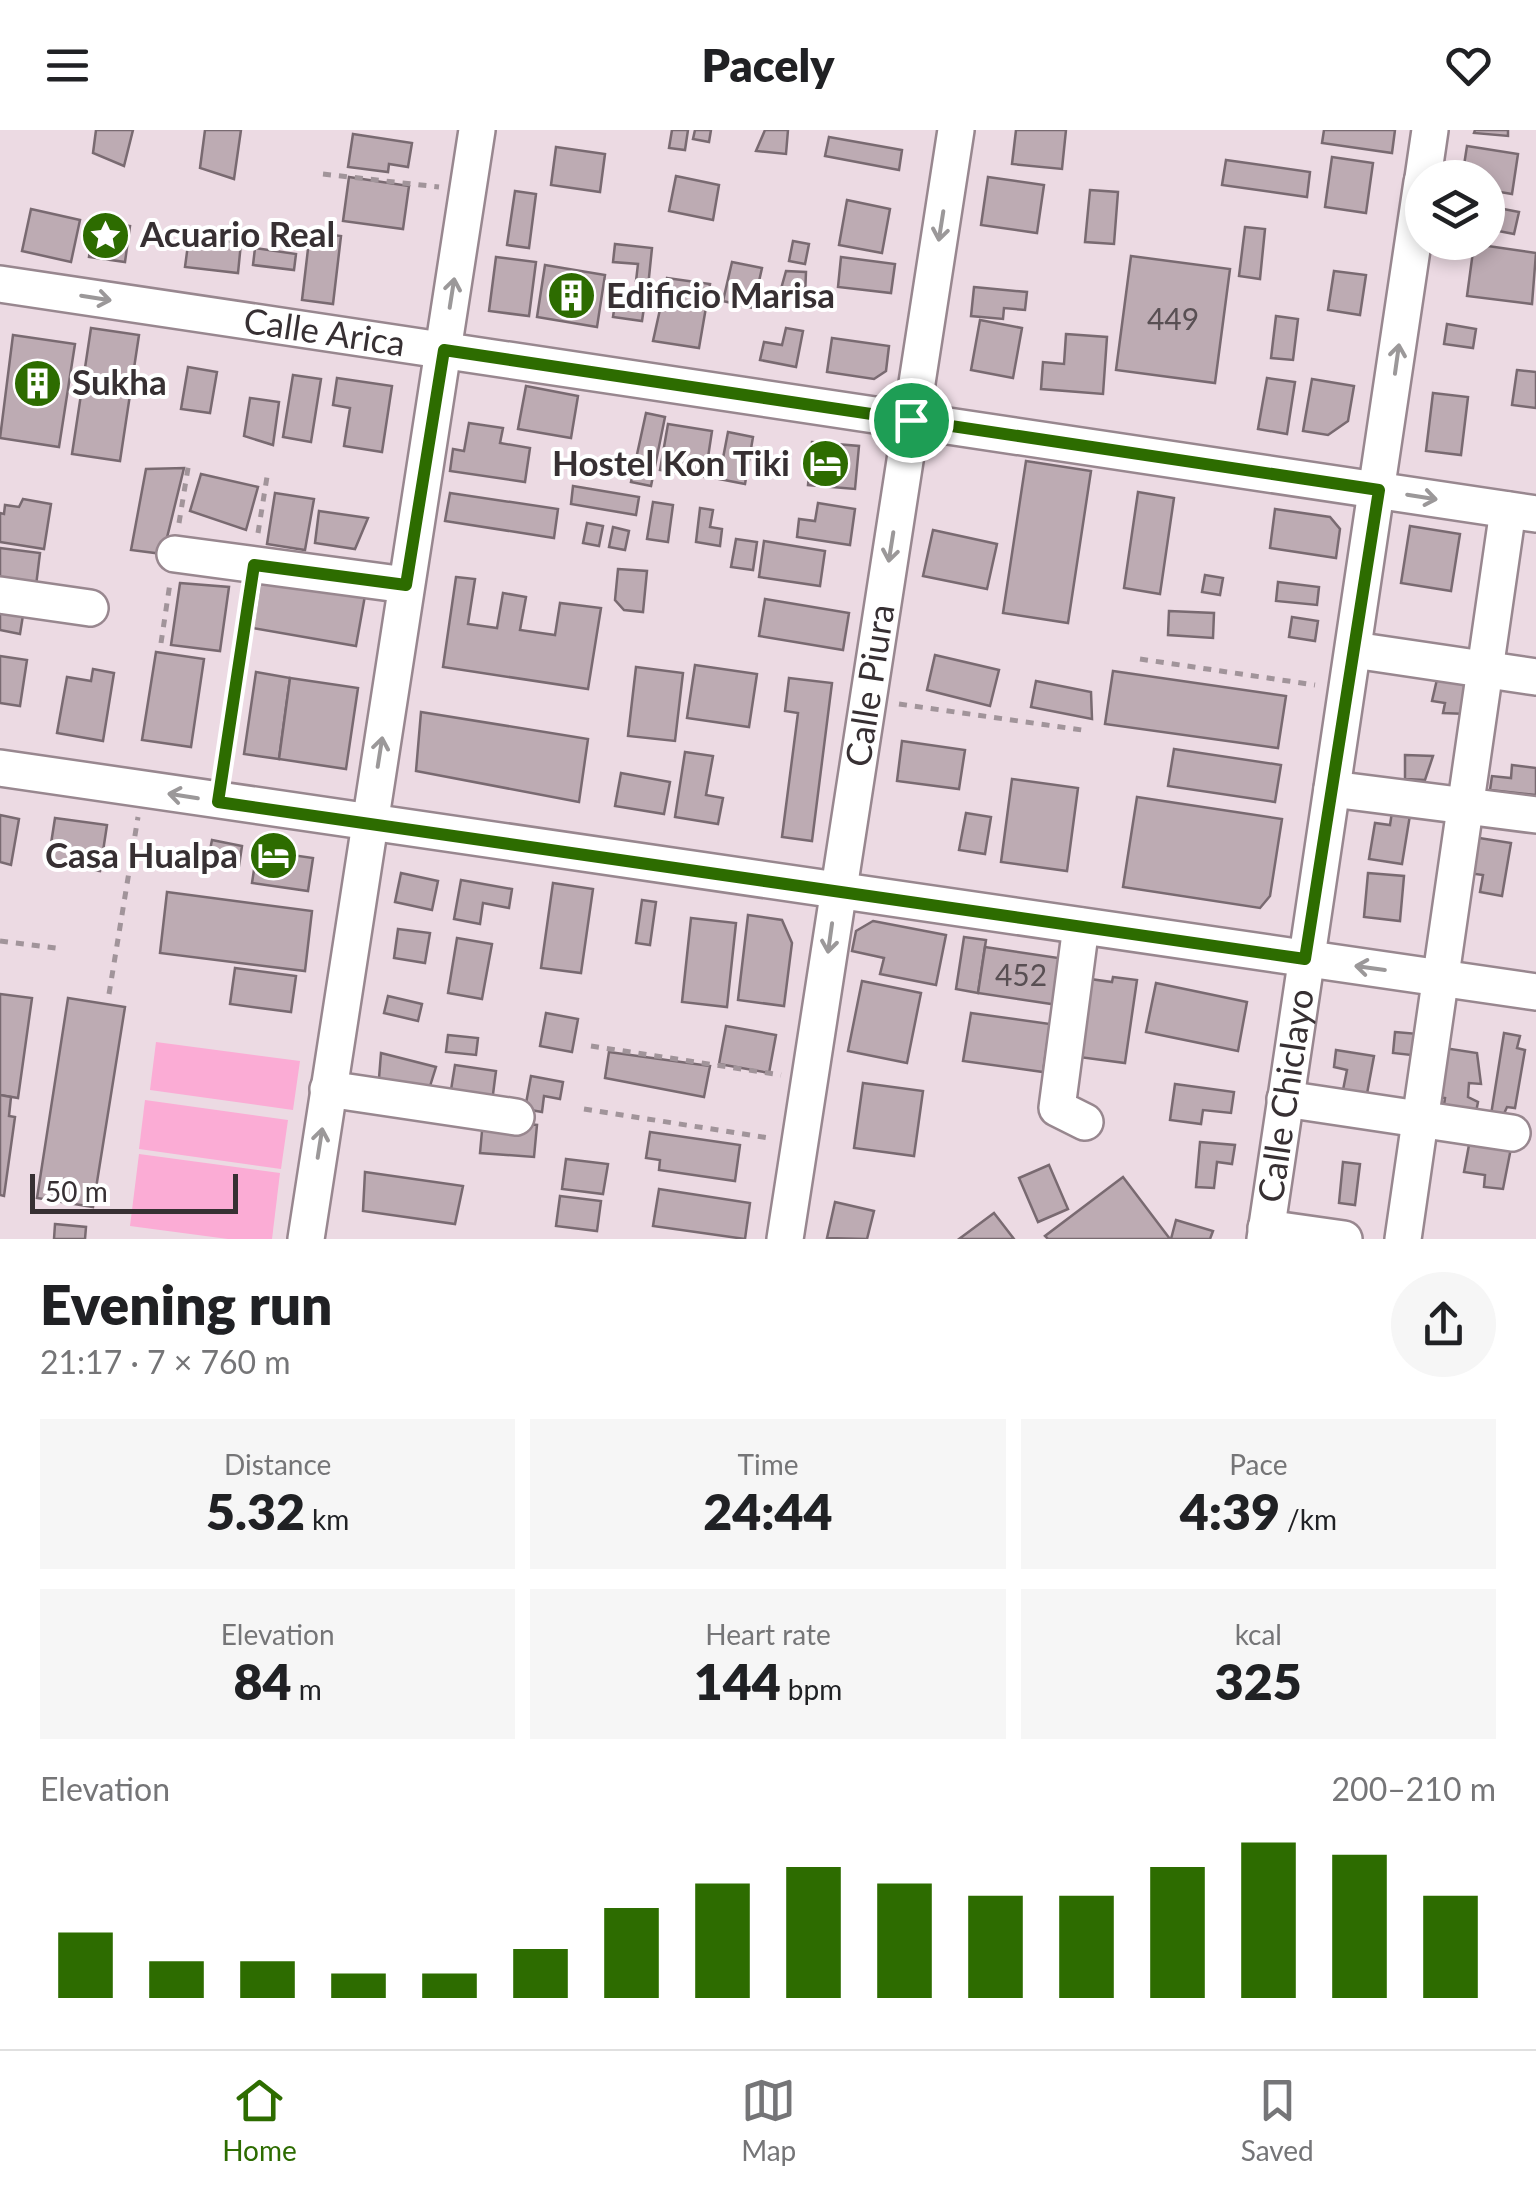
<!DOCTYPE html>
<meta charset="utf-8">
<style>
:root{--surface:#fff;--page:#f6f6f6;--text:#202124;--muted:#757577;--line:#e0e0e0;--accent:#2d6c00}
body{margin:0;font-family:Lato,sans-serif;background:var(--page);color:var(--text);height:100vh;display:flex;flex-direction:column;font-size:38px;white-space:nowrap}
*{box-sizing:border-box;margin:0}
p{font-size:32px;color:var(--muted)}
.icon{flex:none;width:55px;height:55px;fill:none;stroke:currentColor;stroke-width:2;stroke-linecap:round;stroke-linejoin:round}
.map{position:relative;height:1109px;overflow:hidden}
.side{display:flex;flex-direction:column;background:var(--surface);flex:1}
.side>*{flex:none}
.tools{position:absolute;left:1405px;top:30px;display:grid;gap:20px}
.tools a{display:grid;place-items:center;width:100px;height:100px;border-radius:50%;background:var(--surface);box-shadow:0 5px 15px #0003;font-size:50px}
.scale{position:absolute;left:30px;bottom:25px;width:208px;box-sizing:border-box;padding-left:10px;border:5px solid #373033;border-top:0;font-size:28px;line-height:35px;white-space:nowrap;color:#373033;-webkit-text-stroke:8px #fff;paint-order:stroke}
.pin{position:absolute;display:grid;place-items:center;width:85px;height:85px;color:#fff;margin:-42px;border:5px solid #fff;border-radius:50%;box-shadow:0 2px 10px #0007}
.round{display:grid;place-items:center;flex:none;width:105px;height:105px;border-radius:52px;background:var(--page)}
.summary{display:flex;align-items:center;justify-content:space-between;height:170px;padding:0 40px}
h1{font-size:55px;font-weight:800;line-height:75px}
.stats{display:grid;grid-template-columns:repeat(3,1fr);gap:15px;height:170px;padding:10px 40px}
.stats div{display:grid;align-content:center;border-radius:0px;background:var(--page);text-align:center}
.stats b{font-size:50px;font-weight:800}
.stats small{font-size:28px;font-weight:400}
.stats p{font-size:28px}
.chart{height:280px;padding:20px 40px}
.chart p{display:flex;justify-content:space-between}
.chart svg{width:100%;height:180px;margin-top:10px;stroke:var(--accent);stroke-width:6}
header{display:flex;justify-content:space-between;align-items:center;height:130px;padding:0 40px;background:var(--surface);font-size:45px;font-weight:800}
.tab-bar{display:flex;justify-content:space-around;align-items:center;height:140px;border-top:2px solid var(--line);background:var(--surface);font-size:28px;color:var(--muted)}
.tab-bar a{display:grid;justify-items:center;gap:5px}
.tab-bar .on{color:var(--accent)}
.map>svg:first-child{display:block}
.green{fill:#fbacd5}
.building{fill:#bdabb3;stroke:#796a71;stroke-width:2.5}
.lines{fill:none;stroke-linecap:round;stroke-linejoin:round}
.minor-casing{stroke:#98878f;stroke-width:40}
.path{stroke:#a1949a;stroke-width:5;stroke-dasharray:8 8;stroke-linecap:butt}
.minor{stroke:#fff;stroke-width:35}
.oneway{stroke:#9b9899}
.route-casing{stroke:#fff;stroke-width:20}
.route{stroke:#2d6c00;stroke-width:12}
.labels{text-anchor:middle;stroke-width:8;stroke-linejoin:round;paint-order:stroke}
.number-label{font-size:30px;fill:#584f53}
.poi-label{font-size:35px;font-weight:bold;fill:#373033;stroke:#fff;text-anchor:start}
.street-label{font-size:35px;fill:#373033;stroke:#fff}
</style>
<header><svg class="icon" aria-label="menu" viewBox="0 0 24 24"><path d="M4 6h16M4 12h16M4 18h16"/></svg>Pacely<svg class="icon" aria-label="heart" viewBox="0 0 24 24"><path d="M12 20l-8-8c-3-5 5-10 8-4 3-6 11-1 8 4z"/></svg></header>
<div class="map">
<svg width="1536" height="1109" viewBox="0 0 1536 1109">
<rect width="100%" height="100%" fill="#ecdae3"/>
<g class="green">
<path d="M156,912L300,931L293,980L150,960Z"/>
<path d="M145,970L288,990L281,1039L139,1019Z"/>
<path d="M139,1024L280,1043L272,1109H228L130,1096Z"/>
</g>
<g class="building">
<path d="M96,0H133L124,36L93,23Z"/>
<path d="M205,0H241L234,49L200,38Z"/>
<path d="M672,0H688L685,20L669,18Z"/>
<path d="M695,0H711L709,12L693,9Z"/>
<path d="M765,0H788L786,24L756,21Z"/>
<path d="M1016,0H1066L1062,39L1012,34Z"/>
<path d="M1324,0H1395L1392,23L1322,13Z"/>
<path d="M1475,0H1508V6L1474,3Z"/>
<path d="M353,4L412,13L408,37L389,34L388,42L348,37Z"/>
<path d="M829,7L902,20L899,40L825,26Z"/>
<path d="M1467,16L1518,24L1512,64L1488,60V48H1462Z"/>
<path d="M556,17L605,24L600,62L551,55Z"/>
<path d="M1332,27L1373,33L1366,83L1325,77Z"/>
<path d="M1226,30L1310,42L1307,67L1222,55Z"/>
<path d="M676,46L719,55L713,90L669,81Z"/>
<path d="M349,47L409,56L403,99L343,91Z"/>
<path d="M988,47L1044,55L1037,103L981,95Z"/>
<path d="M1090,60L1118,62L1114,114L1085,112Z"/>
<path d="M515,61L536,64L529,118L507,115Z"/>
<path d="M847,70L890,79L882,123L839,115Z"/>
<path d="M1488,76L1519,82L1514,104L1488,99Z"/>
<path d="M31,79L80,90L71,132L22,121Z"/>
<path d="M94,91L130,96L125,132L89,127Z"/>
<path d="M1245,97L1265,99L1260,149L1239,146Z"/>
<path d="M310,102L341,106L333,174L302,170Z"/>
<path d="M189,107L241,113L238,143L185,137Z"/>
<path d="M793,111L809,114L805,134L789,131Z"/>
<path d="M615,114L652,118L648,157L636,151L638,134L613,132Z"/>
<path d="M1474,114L1536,123L1532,174L1467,166Z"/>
<path d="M255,118L296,124L294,140L253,135Z"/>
<path d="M1131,126L1230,139L1215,253L1116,240Z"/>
<path d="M496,127L536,132L529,186L489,181Z"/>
<path d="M841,127L895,134L891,163L838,157Z"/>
<path d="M732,132L762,138L753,178L723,171Z"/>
<path d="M545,135L605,145L597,197L537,187Z"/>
<path d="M786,141L806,142L805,166L781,159Z"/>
<path d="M1334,141L1366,145L1360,185L1328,180Z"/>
<path d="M667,148L710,154L699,218L653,211Z"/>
<path d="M974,157L1027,162L1025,180L1004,178L1003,189L971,186Z"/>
<path d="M617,159L646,164L642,191L613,187Z"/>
<path d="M1276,186L1298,189L1293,230L1271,228Z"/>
<path d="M980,190L1022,198L1013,248L971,240Z"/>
<path d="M1447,194L1476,199L1473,218L1444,214Z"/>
<path d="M91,198L139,205L120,331L72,324Z"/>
<path d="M786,198L803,201L796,237L760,230L764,212L782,215Z"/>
<path d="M1066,204L1107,207L1103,264L1041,259L1043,232L1064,234Z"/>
<path d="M13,205L75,214L59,317L0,308Z"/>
<path d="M832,208L889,216L886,241L874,249L827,242Z"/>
<path d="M188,237L217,242L210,283L181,279Z"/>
<path d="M1517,240L1536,242V278L1512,275Z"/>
<path d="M293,245L321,249L311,312L283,307Z"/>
<path d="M337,248L392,256L382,322L344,316L350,278L333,275Z"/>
<path d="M1267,248L1295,252L1287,304L1258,299Z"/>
<path d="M1312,249L1354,256L1348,291L1328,305L1303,301Z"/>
<path d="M526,256L578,266L571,308L518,299Z"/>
<path d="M1433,263L1468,267L1461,325L1426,321Z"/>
<path d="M250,268L279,272L273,315L244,306Z"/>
<path d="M646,283L665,287L651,356L631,352Z"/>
<path d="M469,293L503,298L500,313L530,318L525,352L450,341L453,319L464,321Z"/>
<path d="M668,294L712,301L705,347L660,340Z"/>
<path d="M728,302L753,307L745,354L719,349Z"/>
<path d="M812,312L859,316L855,359L808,355Z"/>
<path d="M1026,331L1091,341L1068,493L1003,483Z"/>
<path d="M184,338L163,424L131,420L146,339Z"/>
<path d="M201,344L258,357L246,400L190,381Z"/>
<path d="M573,356L639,367L636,385L571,374Z"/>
<path d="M1138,362L1174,368L1160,464L1124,458Z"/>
<path d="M275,363L314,369L305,420L267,414Z"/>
<path d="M450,363L558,379L554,408L445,391Z"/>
<path d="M23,369L51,374L44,419L0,412V383L4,384L5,375L19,377Z"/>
<path d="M653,372L673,375L668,412L647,409Z"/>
<path d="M818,373L855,379L850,415L797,407L799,389L815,391Z"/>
<path d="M700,378L713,380L710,397L722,399L720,416L696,412Z"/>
<path d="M1275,379L1330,387L1340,399L1336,428L1270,418Z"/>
<path d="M319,381L368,388L355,419L315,413Z"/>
<path d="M587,393L603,396L599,416L583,413Z"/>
<path d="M1410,396L1460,404L1451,461L1401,453Z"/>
<path d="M613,397L629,401L625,420L609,417Z"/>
<path d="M933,400L997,414L987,459L923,446Z"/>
<path d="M736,409L757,412L753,440L731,437Z"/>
<path d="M764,411L825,421L820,456L759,447Z"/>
<path d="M0,418L40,423L35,464L0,461Z"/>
<path d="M618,439L647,441L643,482L624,480L615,470Z"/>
<path d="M262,442L366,460L356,516L253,498Z"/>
<path d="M1205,445L1223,448L1220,465L1202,462Z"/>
<path d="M456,447L475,449L468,494L497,498L503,463L526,467L520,500L555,505L560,473L601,478L588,559L443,537Z"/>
<path d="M1278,452L1319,457L1317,475L1276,471Z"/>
<path d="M180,453L229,457L220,521L171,515Z"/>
<path d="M765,469L849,483L843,520L759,506Z"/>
<path d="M0,474L24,479L20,504L0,500Z"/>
<path d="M1169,481L1214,483L1213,508L1168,505Z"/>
<path d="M1292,487L1318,491L1315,511L1289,507Z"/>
<path d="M156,522L204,529L191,617L142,610Z"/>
<path d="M935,525L999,540L990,576L927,560Z"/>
<path d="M0,526L27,530L20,576L0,573Z"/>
<path d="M695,535L757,544L749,597L687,588Z"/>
<path d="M636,537L683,543L675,611L628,606Z"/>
<path d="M93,539L114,543L103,611L57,603L67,547L91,551Z"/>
<path d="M1113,541L1286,566L1278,618L1105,594Z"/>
<path d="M256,542L290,548L279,629L244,624Z"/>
<path d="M1438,545L1465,550L1467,584L1443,583L1445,573L1432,571Z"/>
<path d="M290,548L358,558L346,639L279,629Z"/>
<path d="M789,548L832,553L812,711L782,707L798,583L785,581Z"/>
<path d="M1036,551L1091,562L1092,589L1031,577Z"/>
<path d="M421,582L588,609L579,672L416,641Z"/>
<path d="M902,611L965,620L959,659L897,651Z"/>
<path d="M1174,619L1281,635L1275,672L1168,656Z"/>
<path d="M685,622L713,626L706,665L723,668L718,694L675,687Z"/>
<path d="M1405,625L1433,626L1425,650L1405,649Z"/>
<path d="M1512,635L1536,638V665L1490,660L1492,646L1511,648Z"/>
<path d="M621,643L670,652L664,684L615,676Z"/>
<path d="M1012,649L1078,658L1067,741L1001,732Z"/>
<path d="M1137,667L1282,689L1270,766L1260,778L1123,757Z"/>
<path d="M1392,682L1410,685L1402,734L1369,729L1375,693L1390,695Z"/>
<path d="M966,683L991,687L985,724L959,720Z"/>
<path d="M0,685L19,689L11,735L0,732Z"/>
<path d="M55,688L107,695L100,741L48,733Z"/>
<path d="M1473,707L1511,713L1502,766L1480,762L1483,745L1468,743Z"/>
<path d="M212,710L242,716L239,736L208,730Z"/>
<path d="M257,720L313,728L308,761L252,753Z"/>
<path d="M401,743L438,751L432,780L395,772Z"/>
<path d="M1368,743L1404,746L1400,791L1364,787Z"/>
<path d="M461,750L512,759L509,778L483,773L480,794L454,789Z"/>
<path d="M553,753L593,759L581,843L541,838Z"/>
<path d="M167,762L312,781L305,841L160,823Z"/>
<path d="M642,770L656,772L650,815L636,813Z"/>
<path d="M748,785L782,790L792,813L784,876L738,870Z"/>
<path d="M691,788L736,793L727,877L682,872Z"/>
<path d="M873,791L946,805L936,855L880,844L884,828L852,821L856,801Z"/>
<path d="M398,799L430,803L425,833L394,828Z"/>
<path d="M964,807L986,810L978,863L956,859Z"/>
<path d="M457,808L492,814L482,869L448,863Z"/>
<path d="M985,817L1065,829L1058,875L978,863Z"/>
<path d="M235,838L296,846L291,882L230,874Z"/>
<path d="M1113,847L1137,850L1125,933L1079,927L1090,849L1112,852Z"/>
<path d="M862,851L921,863L907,933L848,921Z"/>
<path d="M1156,853L1247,872L1238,921L1146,902Z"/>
<path d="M0,864L32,868L18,968L0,965Z"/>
<path d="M388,866L422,874L418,891L384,883Z"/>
<path d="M68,868L125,877L93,1077L37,1068Z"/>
<path d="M546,883L578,889L572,922L540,916Z"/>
<path d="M971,883L1050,894L1043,942L963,931Z"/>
<path d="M726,896L776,905L769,943L719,934Z"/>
<path d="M1395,902L1419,904L1411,925L1393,923Z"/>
<path d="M1504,903L1520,906L1517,918L1525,920L1515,978L1507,977L1503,986L1490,991Z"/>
<path d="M448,905L478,908L476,925L446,922Z"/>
<path d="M1444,918L1477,923L1481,954L1469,953L1468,967L1478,972L1475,987L1443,982L1445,968L1437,967Z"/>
<path d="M1336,920L1374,926L1366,969L1342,965L1347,940L1334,937Z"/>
<path d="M609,922L710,936L704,967L605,948Z"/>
<path d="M381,923L436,937L425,972L378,961Z"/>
<path d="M455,935L496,941L492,972L450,966Z"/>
<path d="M531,946L563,952L560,969L544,966L542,982L525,979Z"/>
<path d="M863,953L923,961L914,1026L854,1018Z"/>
<path d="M1175,954L1234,962L1231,983L1203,980L1201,994L1170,990Z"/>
<path d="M0,965L11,967L9,986L15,987L4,1066L0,1065Z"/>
<path d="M483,990L537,995L534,1027L480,1023Z"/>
<path d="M650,1002L740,1015L735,1051L659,1040L660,1030L646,1028Z"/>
<path d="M1471,1004L1512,1013L1503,1059L1484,1057L1485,1045L1464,1042Z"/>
<path d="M1200,1012L1235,1015L1232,1034L1217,1032L1214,1058L1196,1057Z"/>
<path d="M566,1029L608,1034L603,1064L562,1059Z"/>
<path d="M1343,1032L1360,1034L1355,1075L1339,1073Z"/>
<path d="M1049,1035L1068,1079L1038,1092L1019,1048Z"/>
<path d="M365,1042L463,1056L455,1094L363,1081Z"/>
<path d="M1123,1047L1170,1109H1048L1045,1106Z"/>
<path d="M659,1059L750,1073L745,1109L653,1096Z"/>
<path d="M560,1066L601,1071L597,1101L556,1096Z"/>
<path d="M835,1072L874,1081L867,1109L827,1108Z"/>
<path d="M994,1083L1014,1109H959Z"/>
<path d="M1176,1090L1213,1101L1210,1109H1171Z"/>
<path d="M55,1094L86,1097L85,1109H54Z"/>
</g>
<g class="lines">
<defs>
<g id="minor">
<path d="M1423,48L1430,0"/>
<path id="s1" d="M0,154L1536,384"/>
<path d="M175,424L406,455"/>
<path d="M0,465L90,478"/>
<path d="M1354,520L1536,547"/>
<path d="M0,638L1536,862"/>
<path d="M1332,659L1536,685"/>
<path d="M1081,796L1057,978L1085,992"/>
<path d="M328,959L516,987"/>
<path d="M1285,969L1512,1003"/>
<path d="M1266,1098L1344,1109"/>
<path d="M306,1109L477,0"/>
<path id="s2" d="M785,1109L956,0"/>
<path id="s3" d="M1265,1109L1422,52"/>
<path d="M1403,1109L1508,380"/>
</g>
</defs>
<use href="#minor" class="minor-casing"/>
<g class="path">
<path d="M323,44L439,57"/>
<path d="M179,393L189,332"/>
<path d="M258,403L267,347"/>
<path d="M161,513L170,453"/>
<path d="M1140,529L1315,555"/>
<path d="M899,574L1089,601"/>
<path d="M223,641L249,464"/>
<path d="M0,811L56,818"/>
<path d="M109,864L138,687"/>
<path d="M591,916L781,945"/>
<path d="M584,979L769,1008"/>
</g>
<use href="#minor" class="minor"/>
</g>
<defs><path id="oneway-shaft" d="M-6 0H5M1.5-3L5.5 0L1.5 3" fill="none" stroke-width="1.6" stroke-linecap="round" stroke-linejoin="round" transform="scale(2.5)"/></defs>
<g class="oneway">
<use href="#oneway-shaft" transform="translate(941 96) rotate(99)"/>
<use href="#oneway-shaft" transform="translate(452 163) rotate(-81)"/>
<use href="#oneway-shaft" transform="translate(96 168) rotate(9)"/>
<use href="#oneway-shaft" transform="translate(1397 229) rotate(-82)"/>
<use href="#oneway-shaft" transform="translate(1422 367) rotate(9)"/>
<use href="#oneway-shaft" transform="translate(891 417) rotate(99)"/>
<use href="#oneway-shaft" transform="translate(380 622) rotate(-81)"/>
<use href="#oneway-shaft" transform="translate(183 666) rotate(-171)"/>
<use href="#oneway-shaft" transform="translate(830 808) rotate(98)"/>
<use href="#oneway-shaft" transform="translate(1370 838) rotate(-172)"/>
<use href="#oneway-shaft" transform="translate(320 1013) rotate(-81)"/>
</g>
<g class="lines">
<defs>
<path id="route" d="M444,220L1379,360L1305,829L218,672L254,435L406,455Z"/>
</defs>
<use href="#route" class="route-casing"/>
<use href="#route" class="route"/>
</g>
<defs>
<symbol id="sight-disc" viewBox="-11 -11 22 22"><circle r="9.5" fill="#2d6c00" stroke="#fff"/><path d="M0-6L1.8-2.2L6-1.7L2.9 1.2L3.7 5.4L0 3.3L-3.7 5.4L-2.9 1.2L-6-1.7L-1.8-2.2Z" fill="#fff"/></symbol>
<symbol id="building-disc" viewBox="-11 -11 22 22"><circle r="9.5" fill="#2d6c00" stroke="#fff"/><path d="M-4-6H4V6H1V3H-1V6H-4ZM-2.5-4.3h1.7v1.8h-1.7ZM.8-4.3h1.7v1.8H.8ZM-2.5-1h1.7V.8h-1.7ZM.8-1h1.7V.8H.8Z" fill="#fff"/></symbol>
<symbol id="hotel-disc" viewBox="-11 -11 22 22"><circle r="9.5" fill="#2d6c00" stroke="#fff"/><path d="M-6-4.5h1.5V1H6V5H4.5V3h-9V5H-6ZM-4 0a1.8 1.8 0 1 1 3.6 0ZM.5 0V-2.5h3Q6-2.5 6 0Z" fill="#fff"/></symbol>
</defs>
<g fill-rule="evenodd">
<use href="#sight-disc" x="78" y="78" width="55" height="55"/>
<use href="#building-disc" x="544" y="138" width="55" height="55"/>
<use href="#building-disc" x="10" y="226" width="55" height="55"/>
<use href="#hotel-disc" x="798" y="306" width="55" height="55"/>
<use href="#hotel-disc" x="246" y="698" width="55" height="55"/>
</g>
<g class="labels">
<g class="number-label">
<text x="1173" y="200">449</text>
<text x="1021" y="856">452</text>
</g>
<g class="poi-label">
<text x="140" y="117">Acuario Real</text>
<text x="606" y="178">Edificio Marisa</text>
<text x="72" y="265">Sukha</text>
<text x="790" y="346" text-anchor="end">Hostel Kon Tiki</text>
<text x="238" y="738" text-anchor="end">Casa Hualpa</text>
</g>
<g class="street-label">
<text dy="12" stroke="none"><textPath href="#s1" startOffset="328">Calle Arica</textPath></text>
<text dy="12" stroke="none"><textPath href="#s2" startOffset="560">Calle Piura</textPath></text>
<text dy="12" stroke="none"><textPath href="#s3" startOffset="145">Calle Chiclayo</textPath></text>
</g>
</g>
</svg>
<div class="tools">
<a><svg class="icon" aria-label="layers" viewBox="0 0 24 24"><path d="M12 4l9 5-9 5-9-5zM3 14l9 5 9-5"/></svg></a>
</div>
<div class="scale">50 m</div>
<div class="pin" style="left:911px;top:290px;background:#1e9e55"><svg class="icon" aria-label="arrive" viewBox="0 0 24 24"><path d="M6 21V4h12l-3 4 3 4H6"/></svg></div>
</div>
<section class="side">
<div class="summary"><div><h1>Evening run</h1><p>21:17 · 7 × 760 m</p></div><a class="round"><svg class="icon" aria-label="share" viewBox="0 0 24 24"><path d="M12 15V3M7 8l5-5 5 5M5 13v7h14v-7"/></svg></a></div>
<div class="stats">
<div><p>Distance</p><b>5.32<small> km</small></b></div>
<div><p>Time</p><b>24:44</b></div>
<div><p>Pace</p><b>4:39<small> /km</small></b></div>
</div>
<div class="stats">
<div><p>Elevation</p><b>84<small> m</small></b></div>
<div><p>Heart rate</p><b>144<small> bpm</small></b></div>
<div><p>kcal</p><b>325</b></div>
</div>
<div class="chart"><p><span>Elevation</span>200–210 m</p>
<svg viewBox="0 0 160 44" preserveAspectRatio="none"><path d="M5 44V28M15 44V35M25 44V35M35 44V38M45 44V38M55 44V32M65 44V22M75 44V16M85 44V12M95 44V16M105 44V19M115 44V19M125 44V12M135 44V6M145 44V9M155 44V19"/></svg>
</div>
</section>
<nav class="tab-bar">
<a class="on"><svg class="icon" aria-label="home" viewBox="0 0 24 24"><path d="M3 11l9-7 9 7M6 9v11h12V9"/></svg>Home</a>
<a><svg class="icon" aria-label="map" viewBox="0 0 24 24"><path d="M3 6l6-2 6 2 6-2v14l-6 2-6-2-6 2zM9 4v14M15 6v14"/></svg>Map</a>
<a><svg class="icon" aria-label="saved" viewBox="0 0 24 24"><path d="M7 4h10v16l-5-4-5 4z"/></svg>Saved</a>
</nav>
